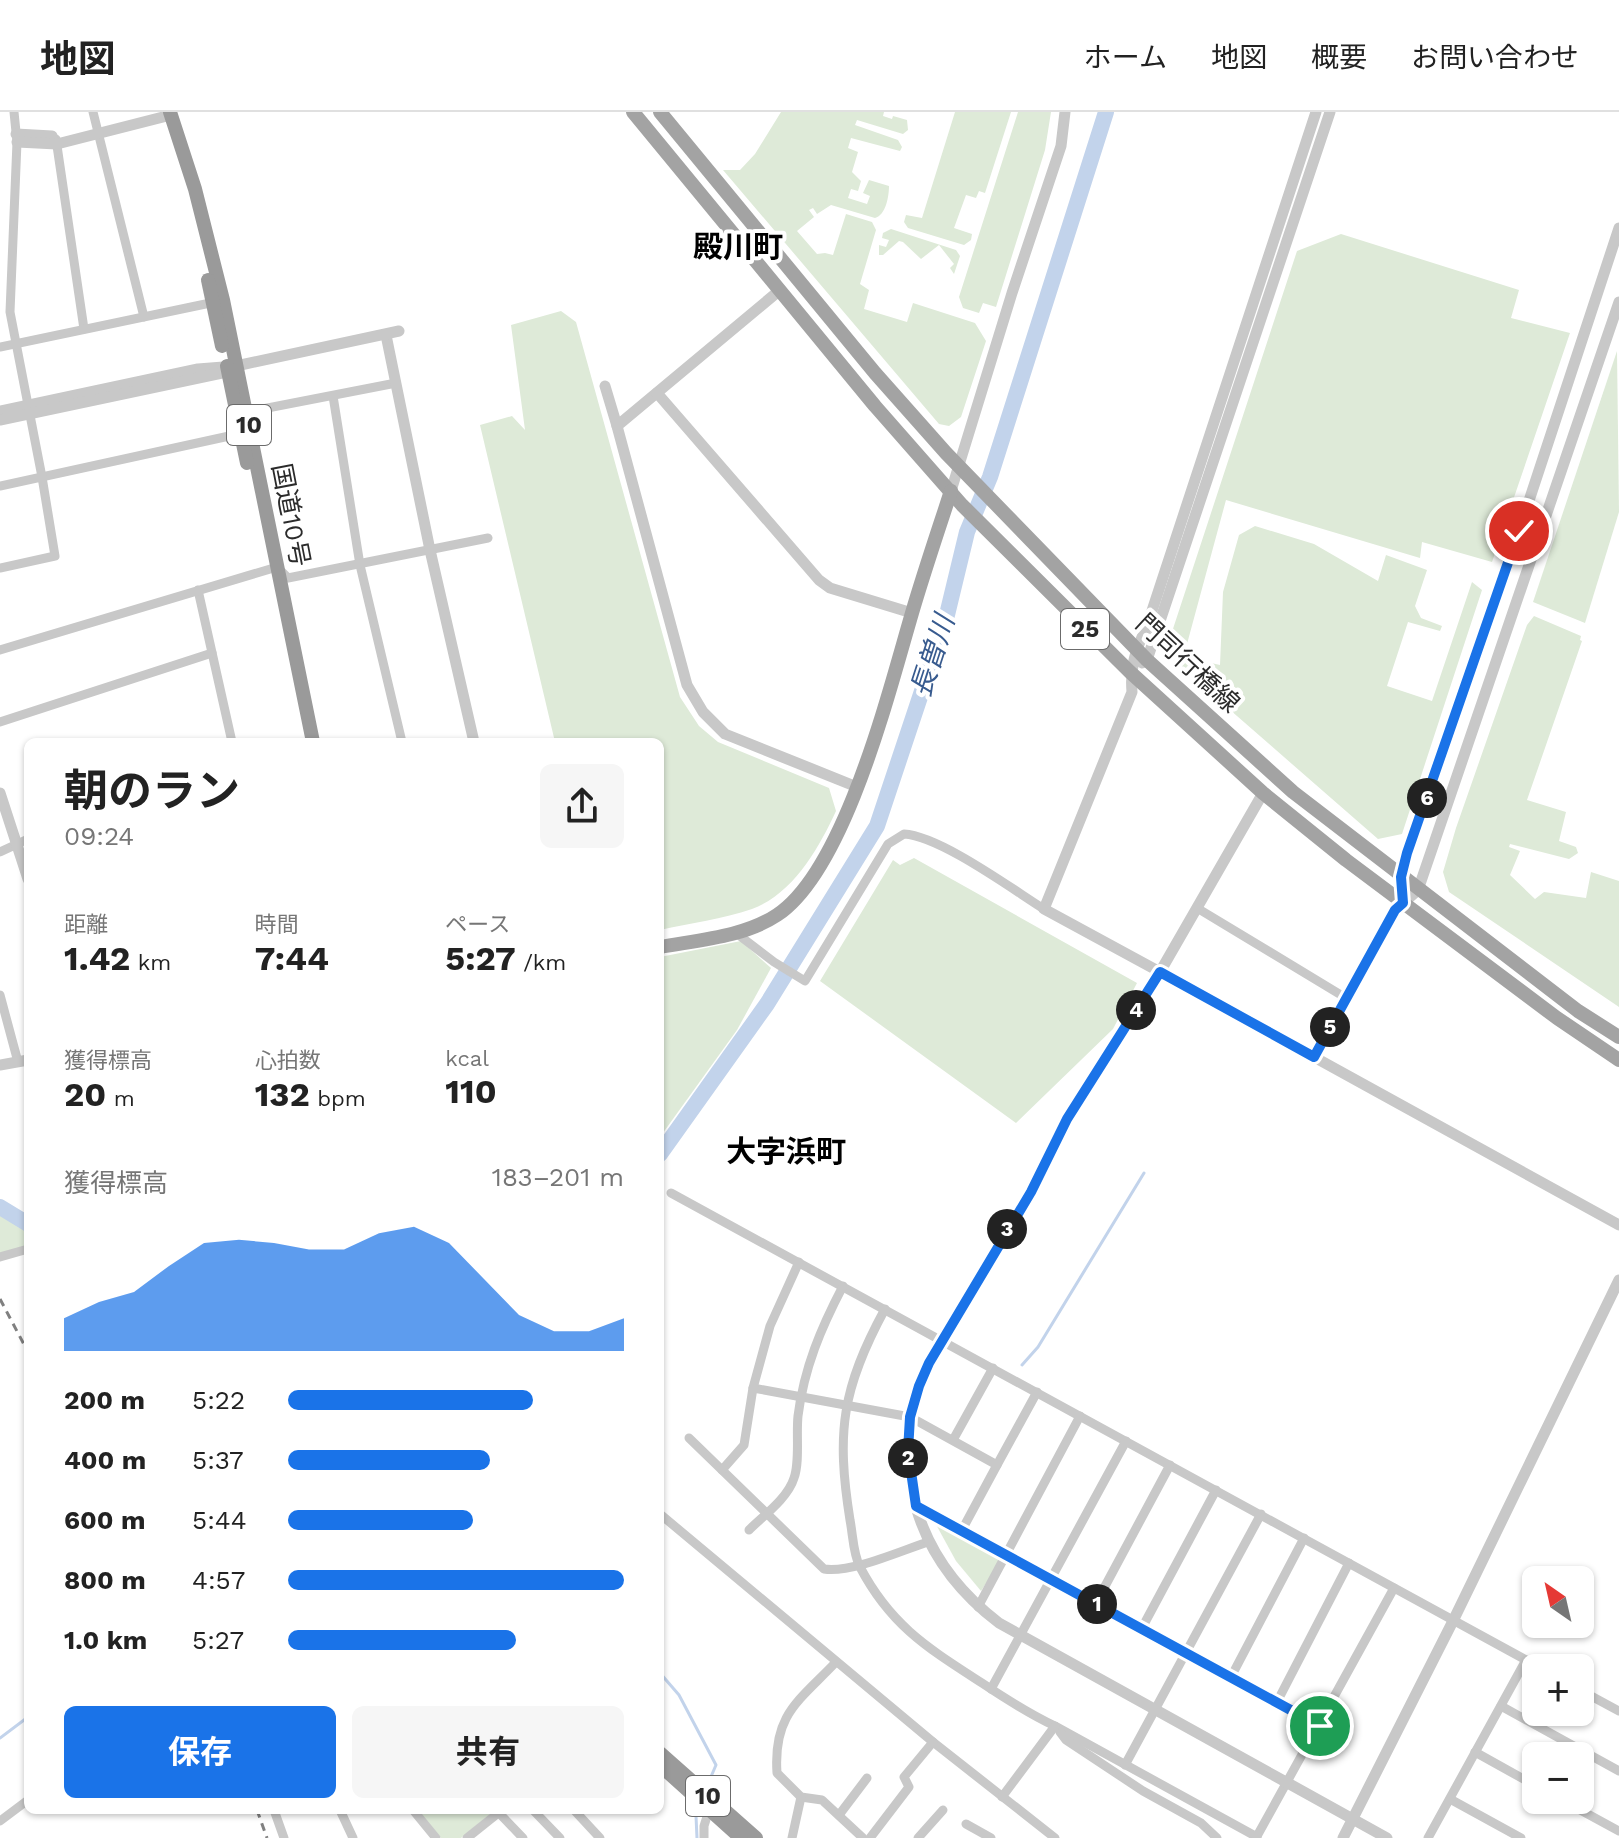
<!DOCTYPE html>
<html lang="ja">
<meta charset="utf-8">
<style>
:root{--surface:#fff;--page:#f6f6f6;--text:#222;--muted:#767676;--line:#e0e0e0;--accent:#1a73e8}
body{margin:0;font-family:"Work Sans","Noto Sans JP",sans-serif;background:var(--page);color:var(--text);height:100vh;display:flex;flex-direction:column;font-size:30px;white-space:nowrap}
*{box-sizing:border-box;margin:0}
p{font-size:26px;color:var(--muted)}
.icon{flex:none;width:44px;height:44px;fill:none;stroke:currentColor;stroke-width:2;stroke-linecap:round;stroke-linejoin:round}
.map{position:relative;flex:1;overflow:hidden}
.details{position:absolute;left:24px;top:626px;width:640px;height:1076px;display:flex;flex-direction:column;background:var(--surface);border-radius:12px;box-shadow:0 2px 6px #0004}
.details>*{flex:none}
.needle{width:52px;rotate:326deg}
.buttons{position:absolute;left:1522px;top:1454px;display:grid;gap:16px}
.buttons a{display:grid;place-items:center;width:72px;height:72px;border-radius:12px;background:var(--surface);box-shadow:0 2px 6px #0004;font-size:40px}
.pin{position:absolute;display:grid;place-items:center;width:68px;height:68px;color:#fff;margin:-34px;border:4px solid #fff;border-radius:50%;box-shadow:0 2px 8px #0007}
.km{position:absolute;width:40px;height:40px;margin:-20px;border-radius:50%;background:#222;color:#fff;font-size:22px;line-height:40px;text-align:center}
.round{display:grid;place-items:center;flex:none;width:84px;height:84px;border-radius:12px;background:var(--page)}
.summary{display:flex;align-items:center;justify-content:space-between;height:136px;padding:0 40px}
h1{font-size:44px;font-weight:700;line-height:60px}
.stats{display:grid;grid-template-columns:repeat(3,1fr);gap:12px;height:136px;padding:8px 40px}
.stats div{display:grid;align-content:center}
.stats b{font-size:34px;font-weight:700}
.stats small{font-size:22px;font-weight:400}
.stats p{font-size:22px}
.chart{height:224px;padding:16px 40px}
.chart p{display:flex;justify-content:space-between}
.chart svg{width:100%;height:144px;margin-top:8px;fill:var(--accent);opacity:.7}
.button{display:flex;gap:16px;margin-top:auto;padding:16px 40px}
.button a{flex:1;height:92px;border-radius:12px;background:var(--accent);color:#fff;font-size:32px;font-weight:700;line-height:92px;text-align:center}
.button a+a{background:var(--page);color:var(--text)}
ul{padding:0 40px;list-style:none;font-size:26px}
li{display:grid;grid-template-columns:128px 96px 1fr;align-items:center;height:60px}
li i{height:20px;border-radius:10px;background:var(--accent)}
header{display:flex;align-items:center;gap:48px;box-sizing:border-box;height:112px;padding:0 40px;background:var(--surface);border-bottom:2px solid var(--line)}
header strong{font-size:38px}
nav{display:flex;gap:44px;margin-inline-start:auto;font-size:28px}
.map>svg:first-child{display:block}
.green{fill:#deead8}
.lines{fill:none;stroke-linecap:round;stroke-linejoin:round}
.stream{stroke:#c2d3eb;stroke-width:3}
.river{stroke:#c2d3eb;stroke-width:16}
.minor{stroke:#c8c8c8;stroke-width:9}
.tertiary{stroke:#c8c8c8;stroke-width:11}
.primary{stroke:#a3a3a3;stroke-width:14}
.trunk{stroke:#9a9a9a;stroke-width:14}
.rail{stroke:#808080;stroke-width:3;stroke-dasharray:8 6;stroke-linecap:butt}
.route-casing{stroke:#fff;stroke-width:16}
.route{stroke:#1a73e8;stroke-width:10}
.labels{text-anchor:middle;stroke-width:8;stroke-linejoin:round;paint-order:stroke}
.shield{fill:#fff;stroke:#6b6b6b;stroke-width:2}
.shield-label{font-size:24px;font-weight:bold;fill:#2b2b2b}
.street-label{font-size:26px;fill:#2b2b2b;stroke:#fff}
.water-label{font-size:28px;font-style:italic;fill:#385b8f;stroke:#fff}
.quarter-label{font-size:30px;font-weight:bold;fill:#000;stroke:#fff}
</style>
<header>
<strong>地図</strong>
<nav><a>ホーム</a><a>地図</a><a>概要</a><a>お問い合わせ</a></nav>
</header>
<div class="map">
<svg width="1619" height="1726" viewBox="0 0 1619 1726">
<rect width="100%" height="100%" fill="#fff"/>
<g class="green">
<path d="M781,0H884L883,4L892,7L893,4L907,8L908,18L903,22L857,8L855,13L898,28L902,35L900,39L851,26L848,36L858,40L852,60L861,69L858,79L851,77L848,86L867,92L870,84L863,81L869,68L889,74C889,84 886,103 875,106L831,93L817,102L813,96L809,98L814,105L797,119L817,142L825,141L833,143L846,102L872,110L876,118L860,172L869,178L864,197L907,210L913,191L975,211L986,229L961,305L949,314L939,312L723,58H740L755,42Z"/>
<path d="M955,0H1011L985,81L979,79L976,86L966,83L954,116L972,122L971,128L964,133L908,116L904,110L906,103L922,106Z"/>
<path d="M1018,0H1051L1045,38L996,195L983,191L979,201L963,196L959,185Z"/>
<path d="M891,117L956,138L960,144L954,162L950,156L954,152L939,133L921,147L903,130L899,129L883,143H879V133L886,135L889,128L882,126L883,121Z"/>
<path d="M1341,122L1519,178L1511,206L1570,221L1492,450L1422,430L1420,446L1226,388L1187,532L1189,546L1220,553L1223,480L1239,423L1255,414L1314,432L1378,469L1386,443L1427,458L1415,494L1421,506L1442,514L1440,519L1408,510L1387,574L1432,589L1472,470L1482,478L1402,722L1378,727L1167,543L1169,529L1297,139Z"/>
<path d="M561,199L576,210L680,585L699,614L718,630L829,676L836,699C819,736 793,782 752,797C723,807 690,811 660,818V630H555L480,313L512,304L525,318L511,213Z"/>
<path d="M1617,239L1619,400L1585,511L1533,490Z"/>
<path d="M1534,504L1581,524L1580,528L1582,529L1527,688L1566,700L1559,729L1576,735L1578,741L1569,747L1510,732L1509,735L1520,739L1510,763L1535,787L1544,780L1586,786L1591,760L1619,769V895L1449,780L1443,760L1456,716L1527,513Z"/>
<path d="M914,746L1137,871L1113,917L1016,1011L820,869L893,748L900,753Z"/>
<path d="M741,829L771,856L737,918L660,1025V845Z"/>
<path d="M0,1095L28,1112V1137L0,1145Z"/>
<path d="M933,1407L1007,1439L981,1479L956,1449Z"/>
<path d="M495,1698L461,1726H441L419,1699Z"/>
</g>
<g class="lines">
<g class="stream">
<path d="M1022,1253L1038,1235L1144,1061"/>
<path d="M660,1561L679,1583L716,1653L710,1667"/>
<path d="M0,1626L28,1605"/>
<path d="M696,1704L697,1726"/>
</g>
<g class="river">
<path d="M660,1042L767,892L877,714L946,507L967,420L990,365L1106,0"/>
<path d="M0,1095L28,1112"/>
</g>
<g class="minor">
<path d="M93,0L144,205"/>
<path d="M56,27L84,217"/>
<path d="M0,235L215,190"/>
<path d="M333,284L360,453L402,630"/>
<path d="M247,300L396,271"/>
<path d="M0,374L243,321"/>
<path d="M0,456L55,444L42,365L10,200L17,30L14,0"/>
<path d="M198,478L232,630"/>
<path d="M0,538L277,455L288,466L488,426"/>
<path d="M0,610L212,541"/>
<path d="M0,740L28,727"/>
<path d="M1197,796L1346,886"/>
<path d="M736,821L774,850L805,869L888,732L904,722C940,724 1012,777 1044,797"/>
<path d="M1160,860L1314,945L1395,798L1403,791"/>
<path d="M0,883L18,950"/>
<path d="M671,1081L1526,1548"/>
<path d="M0,1145L28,1137"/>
<path d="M885,1197C842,1276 836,1320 850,1408C853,1423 853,1442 860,1455C891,1514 928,1536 982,1571C1006,1587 1029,1602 1055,1614L1257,1725"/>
<path d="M753,1276L910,1305L997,1353L962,1418"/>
<path d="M689,1326L824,1457C852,1461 900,1439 928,1430"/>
<path d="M953,1328L993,1256"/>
<path d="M997,1353L1037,1280"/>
<path d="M722,1358L744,1333L753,1276L770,1214L799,1150"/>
<path d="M916,1394L1320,1614"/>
<path d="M660,1402L933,1630L1055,1726"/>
<path d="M749,1418C763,1404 788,1386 794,1366C800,1350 796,1322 798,1304C804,1256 821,1216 843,1174"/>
<path d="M1096,1491L1170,1353"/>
<path d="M978,1495L1080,1304"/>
<path d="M1142,1516L1216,1378"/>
<path d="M836,1550C799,1589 773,1602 777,1661L801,1685L822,1688L863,1726"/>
<path d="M1231,1565L1304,1426"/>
<path d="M991,1577L1126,1329"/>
<path d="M1580,1578L1619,1599"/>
<path d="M1277,1590L1349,1451"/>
<path d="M1501,1594L1619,1659"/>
<path d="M1060,1620L1066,1628L1143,1679L1201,1711L1217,1726"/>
<path d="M1475,1640L1536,1674"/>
<path d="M1125,1653L1261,1402"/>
<path d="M1002,1685L1055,1614"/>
<path d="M1450,1687L1521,1726"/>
<path d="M1562,1688L1619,1719"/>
<path d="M274,1698L284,1726"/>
<path d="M340,1698L353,1726"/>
<path d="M413,1698L436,1726"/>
<path d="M533,1698L560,1726"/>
<path d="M574,1698L600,1726"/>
<path d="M499,1701L523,1726"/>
<path d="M839,1703L867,1666"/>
<path d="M0,1709L28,1688"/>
<path d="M966,1712L991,1726"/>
<path d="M467,1726L502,1698"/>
<path d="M704,1726V1714L710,1695"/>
<path d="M792,1726L801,1685"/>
<path d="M870,1726L909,1675L904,1665L933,1630"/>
<path d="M918,1726L943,1698"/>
<path d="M1256,1726L1394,1476"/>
<path d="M1428,1726L1526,1548L1540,1556"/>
</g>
<g class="tertiary">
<path d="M16,22L52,24"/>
<path d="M17,30L57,32L171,3"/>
<path d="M780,178L617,314L687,573L703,600L725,622L857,675"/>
<path d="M386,223L430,438L474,630"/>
<path d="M605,274L617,314"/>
<path d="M657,281L819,468L830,476L912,501"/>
<path d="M0,299L198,257L236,254L399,219"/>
<path d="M0,308L222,261"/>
<path d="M951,379L1012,181L1061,34L1065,0"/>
<path d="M1142,551L1147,548L1330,0"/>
<path d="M0,681L28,767"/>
<path d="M1263,681L1160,860L1067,1007L1031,1080L929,1251C884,1349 915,1447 999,1511L1387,1726"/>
<path d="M1403,791L1401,765L1407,741L1519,419L1619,116"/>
<path d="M1403,791L1418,778L1619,190"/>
<path d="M1160,860L1044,797L1132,580C1130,556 1135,538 1146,517L1316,0"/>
<path d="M1314,945L1619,1113"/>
<path d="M0,953L28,948"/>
<path d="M1343,1726L1453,1509L1619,1168"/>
</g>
<g class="primary">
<path d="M633,0L875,294L962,393L1130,560L1263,681L1346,748L1557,906L1619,948"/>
<path d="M660,0L875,261L946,341L1147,548L1293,680L1578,899L1619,925"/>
<path d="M660,835C698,828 744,825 777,803C845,758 889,579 912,501C924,460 938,419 951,379"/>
</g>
<g class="trunk">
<path d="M170,0L195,77L223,188L313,630"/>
<path d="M208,168L222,234"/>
<path d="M227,254L247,351"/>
<path d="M660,1641L756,1726"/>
<path d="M661,1654L741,1726"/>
</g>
<g class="rail">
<path d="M0,1187L28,1240"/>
<path d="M257,1698L267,1726"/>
</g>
</g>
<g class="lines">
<defs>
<path id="route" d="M1320,1614L916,1394L908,1339L910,1305L919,1274L929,1251L1031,1080L1067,1007L1160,860L1314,945L1395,798L1403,791L1401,765L1407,741L1519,419"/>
</defs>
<use href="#route" class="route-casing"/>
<use href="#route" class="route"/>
</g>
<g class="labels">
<g class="shield">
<rect x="227" y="293" width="44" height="40" rx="6"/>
<rect x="1061" y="497" width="48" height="40" rx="6"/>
<rect x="686" y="1664" width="44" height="40" rx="6"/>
</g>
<g class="shield-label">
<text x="249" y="321">10</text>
<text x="1085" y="525">25</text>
<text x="708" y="1692">10</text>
</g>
<g class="street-label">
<text transform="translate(291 403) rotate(79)" y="9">国道10号</text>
<text transform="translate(1188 551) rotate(43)" y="9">門司行橋線</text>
</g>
<g class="water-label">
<text transform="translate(932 544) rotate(-72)" y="10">長曽川</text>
</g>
<g class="quarter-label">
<text x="738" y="145">殿川町</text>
<text x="786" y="1050">大字浜町</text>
</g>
</g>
</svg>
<div class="buttons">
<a><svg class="needle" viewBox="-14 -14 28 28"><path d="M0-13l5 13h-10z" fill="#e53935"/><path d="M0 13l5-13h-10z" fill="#767676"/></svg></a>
<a>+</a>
<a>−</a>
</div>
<div class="pin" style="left:1320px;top:1614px;background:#1e9e55"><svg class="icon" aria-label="arrive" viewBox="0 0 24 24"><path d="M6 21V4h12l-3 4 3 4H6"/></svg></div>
<div class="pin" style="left:1519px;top:419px;background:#d93025"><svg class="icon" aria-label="check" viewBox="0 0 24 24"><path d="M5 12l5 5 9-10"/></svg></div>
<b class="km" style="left:1097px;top:1492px">1</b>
<b class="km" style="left:908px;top:1346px">2</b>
<b class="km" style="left:1007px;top:1117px">3</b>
<b class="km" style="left:1136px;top:898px">4</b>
<b class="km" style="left:1330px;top:915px">5</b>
<b class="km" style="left:1427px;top:686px">6</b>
<section class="details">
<div class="summary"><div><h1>朝のラン</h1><p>09:24</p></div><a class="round"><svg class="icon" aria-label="share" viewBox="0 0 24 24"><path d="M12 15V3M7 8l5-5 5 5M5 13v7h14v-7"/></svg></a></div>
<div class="stats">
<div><p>距離</p><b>1.42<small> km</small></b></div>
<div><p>時間</p><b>7:44</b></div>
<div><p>ペース</p><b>5:27<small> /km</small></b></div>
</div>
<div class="stats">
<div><p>獲得標高</p><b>20<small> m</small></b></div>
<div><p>心拍数</p><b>132<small> bpm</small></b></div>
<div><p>kcal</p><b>110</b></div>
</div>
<div class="chart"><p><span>獲得標高</span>183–201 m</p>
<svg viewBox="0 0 160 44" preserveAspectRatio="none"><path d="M0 44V34L10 29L20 26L30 18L40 11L50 10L60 11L70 13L80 13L90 8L100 6L110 11L120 22L130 33L140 38L150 38L160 34V44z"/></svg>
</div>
<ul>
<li><b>200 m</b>5:22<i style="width:73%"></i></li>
<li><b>400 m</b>5:37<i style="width:60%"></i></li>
<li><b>600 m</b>5:44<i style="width:55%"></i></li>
<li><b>800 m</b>4:57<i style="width:100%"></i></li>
<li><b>1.0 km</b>5:27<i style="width:68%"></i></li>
</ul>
<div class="button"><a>保存</a><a>共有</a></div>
</section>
</div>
